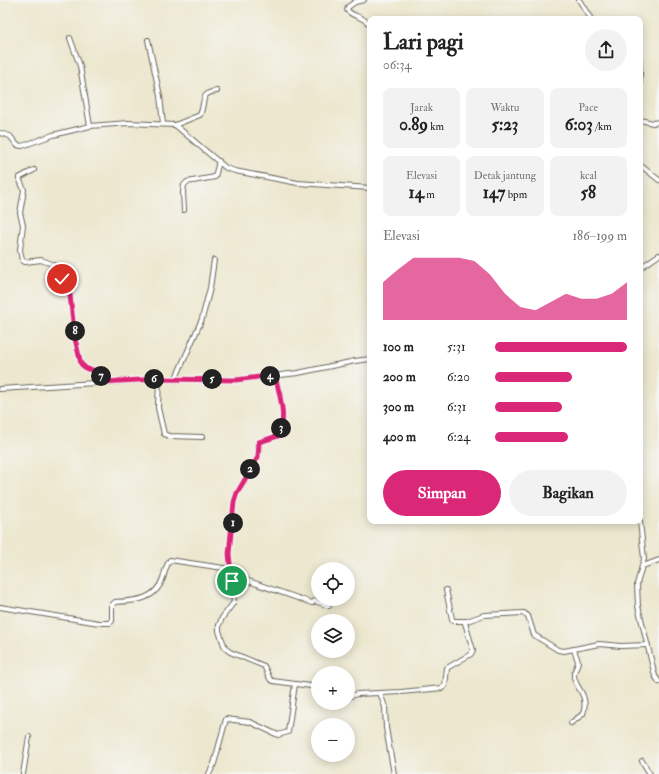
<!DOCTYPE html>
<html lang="id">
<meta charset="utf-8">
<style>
:root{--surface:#fff;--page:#f2f2f2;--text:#222;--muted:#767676;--accent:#db2777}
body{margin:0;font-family:"IM FELL Double Pica",serif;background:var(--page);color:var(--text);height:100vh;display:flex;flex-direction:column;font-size:15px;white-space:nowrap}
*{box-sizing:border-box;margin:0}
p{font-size:13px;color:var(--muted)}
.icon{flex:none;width:22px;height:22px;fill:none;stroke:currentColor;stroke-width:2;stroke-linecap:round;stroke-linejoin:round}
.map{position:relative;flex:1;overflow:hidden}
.details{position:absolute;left:367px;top:16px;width:276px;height:508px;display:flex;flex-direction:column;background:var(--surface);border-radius:8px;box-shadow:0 2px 10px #0003}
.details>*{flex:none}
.buttons{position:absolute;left:311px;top:562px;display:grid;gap:8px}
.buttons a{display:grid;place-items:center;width:44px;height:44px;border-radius:50%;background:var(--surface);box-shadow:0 2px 10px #0003;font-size:20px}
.pin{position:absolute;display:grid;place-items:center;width:34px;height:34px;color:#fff;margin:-17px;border:2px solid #fff;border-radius:50%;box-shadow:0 1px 4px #0007}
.km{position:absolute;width:20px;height:20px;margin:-10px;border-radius:50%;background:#222;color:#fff;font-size:11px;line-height:20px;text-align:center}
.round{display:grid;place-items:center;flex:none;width:42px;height:42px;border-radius:21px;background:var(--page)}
.summary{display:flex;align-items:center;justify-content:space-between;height:68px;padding:0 16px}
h1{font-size:22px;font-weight:700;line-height:30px}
.figures{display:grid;grid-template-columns:repeat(3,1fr);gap:6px;height:68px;padding:4px 16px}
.figures div{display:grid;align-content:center;border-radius:8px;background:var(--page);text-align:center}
.figures b{font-size:17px;font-weight:700}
.figures small{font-size:11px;font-weight:400}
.figures p{font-size:11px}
.chart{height:112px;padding:8px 16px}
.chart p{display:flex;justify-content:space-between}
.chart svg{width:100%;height:72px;margin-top:4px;fill:var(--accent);opacity:.7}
.cta{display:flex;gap:8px;margin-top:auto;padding:8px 16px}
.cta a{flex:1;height:46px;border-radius:24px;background:var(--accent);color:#fff;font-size:16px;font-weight:700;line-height:46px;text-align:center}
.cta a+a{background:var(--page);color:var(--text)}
ul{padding:0 16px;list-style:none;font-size:13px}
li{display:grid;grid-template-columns:64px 48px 1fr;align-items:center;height:30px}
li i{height:10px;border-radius:5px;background:var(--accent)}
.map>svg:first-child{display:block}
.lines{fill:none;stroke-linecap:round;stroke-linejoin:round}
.minor-casing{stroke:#65635a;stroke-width:6}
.minor{stroke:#fff;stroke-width:4}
.route-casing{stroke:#fff;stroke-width:8}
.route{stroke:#db2777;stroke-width:5}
</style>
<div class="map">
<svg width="659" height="774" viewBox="0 0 659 774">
<rect width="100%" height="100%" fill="#f6f6f2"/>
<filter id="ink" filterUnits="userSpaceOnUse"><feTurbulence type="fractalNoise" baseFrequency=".025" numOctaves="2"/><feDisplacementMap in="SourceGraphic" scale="8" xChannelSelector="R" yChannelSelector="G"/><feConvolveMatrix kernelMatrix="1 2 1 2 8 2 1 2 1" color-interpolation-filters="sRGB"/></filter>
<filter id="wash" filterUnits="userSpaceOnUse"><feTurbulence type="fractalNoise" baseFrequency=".012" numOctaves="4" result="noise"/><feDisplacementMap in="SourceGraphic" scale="16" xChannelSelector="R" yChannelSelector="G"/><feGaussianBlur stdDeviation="0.9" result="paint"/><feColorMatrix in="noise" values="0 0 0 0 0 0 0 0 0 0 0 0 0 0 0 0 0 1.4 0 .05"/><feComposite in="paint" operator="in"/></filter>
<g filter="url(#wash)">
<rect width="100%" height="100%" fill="#ece7ce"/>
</g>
<g filter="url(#ink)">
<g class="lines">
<defs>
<g id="minor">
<path d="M364,0L355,2L348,7L347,10C354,18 362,15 370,25"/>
<path d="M579,0L591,19"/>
<path d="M70,38L80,66L90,126"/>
<path d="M148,40L160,96L163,124"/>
<path d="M640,61V85"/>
<path d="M640,120L653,123L659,122"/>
<path d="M175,125L200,115C206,102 199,93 217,91"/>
<path d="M0,133L10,136L17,145L22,146L53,135L90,126L128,123L175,125L226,168L235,171L298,183L370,188"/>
<path d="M640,165L659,180"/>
<path d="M34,170L19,178L24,190L20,213L23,225L20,250L22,260L25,262L41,260L55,265L59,270L70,295L75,339L81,364L87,369L99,371L102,382"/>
<path d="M184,210L183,192L184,185L187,182L215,177L219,161"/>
<path d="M640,268L659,255"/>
<path d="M275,375C279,393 288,419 278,436L259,442L258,457L237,493L234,502L229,554L234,602L222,618L219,625V631L225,648L230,652L264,666L270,679L273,681L318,687"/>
<path d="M159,379L158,408L164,434L169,436L202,437"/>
<path d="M175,380L202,319L210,288L214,260"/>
<path d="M0,389L159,379L236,380L298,373L355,361L370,359"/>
<path d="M640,521L644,559L637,584L638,606L655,676L659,682"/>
<path d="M643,566L659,560"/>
<path d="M231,575L312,603L315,601L329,606"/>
<path d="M446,590L452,619L453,621H467"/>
<path d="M0,607L99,623H110L112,621V605L115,602C136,601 156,600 163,578C165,572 166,565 170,560L230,569"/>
<path d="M380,693L385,707L386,728L394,774"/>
<path d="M348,697L357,694L401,692L442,688L445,686L447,668L471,654L473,650L465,623L467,621L484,615L524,613L528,616L534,635L558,650L564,651L599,644L621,646L648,645"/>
<path d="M571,723L583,714C590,692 572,687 574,673C575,670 578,665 578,661L574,650"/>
<path d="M642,761L650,774"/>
<path d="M23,774L29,737"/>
<path d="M209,774L214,764L226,719L250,722L278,735L288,732L295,684"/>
</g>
</defs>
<use href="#minor" class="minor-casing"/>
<use href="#minor" class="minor"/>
</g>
</g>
<g class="lines" filter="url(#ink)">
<defs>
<path id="route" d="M62,279L70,295L75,339L81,364L87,369L99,371L102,382L159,379L236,380L275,375C279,393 288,419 278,436L259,442L258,457L237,493L234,502L229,554L232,581"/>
</defs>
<use href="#route" class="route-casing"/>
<use href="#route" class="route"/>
</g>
</svg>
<div class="buttons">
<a><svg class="icon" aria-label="locate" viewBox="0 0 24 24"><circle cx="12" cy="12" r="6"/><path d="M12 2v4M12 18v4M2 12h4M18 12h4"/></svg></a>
<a><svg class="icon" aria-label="layers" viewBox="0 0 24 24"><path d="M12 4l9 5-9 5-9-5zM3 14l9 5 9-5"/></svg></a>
<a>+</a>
<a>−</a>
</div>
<div class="pin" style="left:232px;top:581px;background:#1e9e55"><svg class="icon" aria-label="arrive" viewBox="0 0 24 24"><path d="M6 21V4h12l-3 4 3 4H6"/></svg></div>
<div class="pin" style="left:62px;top:279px;background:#d93025"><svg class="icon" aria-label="check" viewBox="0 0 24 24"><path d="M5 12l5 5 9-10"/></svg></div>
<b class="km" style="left:233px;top:523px">1</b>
<b class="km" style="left:250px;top:469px">2</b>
<b class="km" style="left:281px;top:428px">3</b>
<b class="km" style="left:270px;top:376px">4</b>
<b class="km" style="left:212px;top:379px">5</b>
<b class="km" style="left:154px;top:379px">6</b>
<b class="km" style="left:101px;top:376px">7</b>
<b class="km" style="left:75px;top:331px">8</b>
<section class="details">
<div class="summary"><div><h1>Lari pagi</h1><p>06:34</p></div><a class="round"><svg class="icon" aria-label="share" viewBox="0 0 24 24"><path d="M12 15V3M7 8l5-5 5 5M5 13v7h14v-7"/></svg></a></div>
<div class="figures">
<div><p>Jarak</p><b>0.89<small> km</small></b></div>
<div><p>Waktu</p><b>5:23</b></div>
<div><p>Pace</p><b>6:03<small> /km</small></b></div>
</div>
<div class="figures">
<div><p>Elevasi</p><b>14<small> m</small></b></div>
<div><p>Detak jantung</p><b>147<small> bpm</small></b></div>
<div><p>kcal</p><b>58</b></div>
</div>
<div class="chart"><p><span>Elevasi</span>186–199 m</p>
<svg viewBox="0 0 160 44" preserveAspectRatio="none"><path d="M0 44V21L10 13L20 6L30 6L40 6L50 6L60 8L70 16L80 28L90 36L100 38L110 33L120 28L130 31L140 31L150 28L160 21V44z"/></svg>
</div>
<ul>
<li><b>100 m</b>5:31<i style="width:100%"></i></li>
<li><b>200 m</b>6:20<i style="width:58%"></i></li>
<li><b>300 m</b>6:31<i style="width:51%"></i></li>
<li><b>400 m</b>6:24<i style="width:55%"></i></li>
</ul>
<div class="cta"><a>Simpan</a><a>Bagikan</a></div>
</section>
</div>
